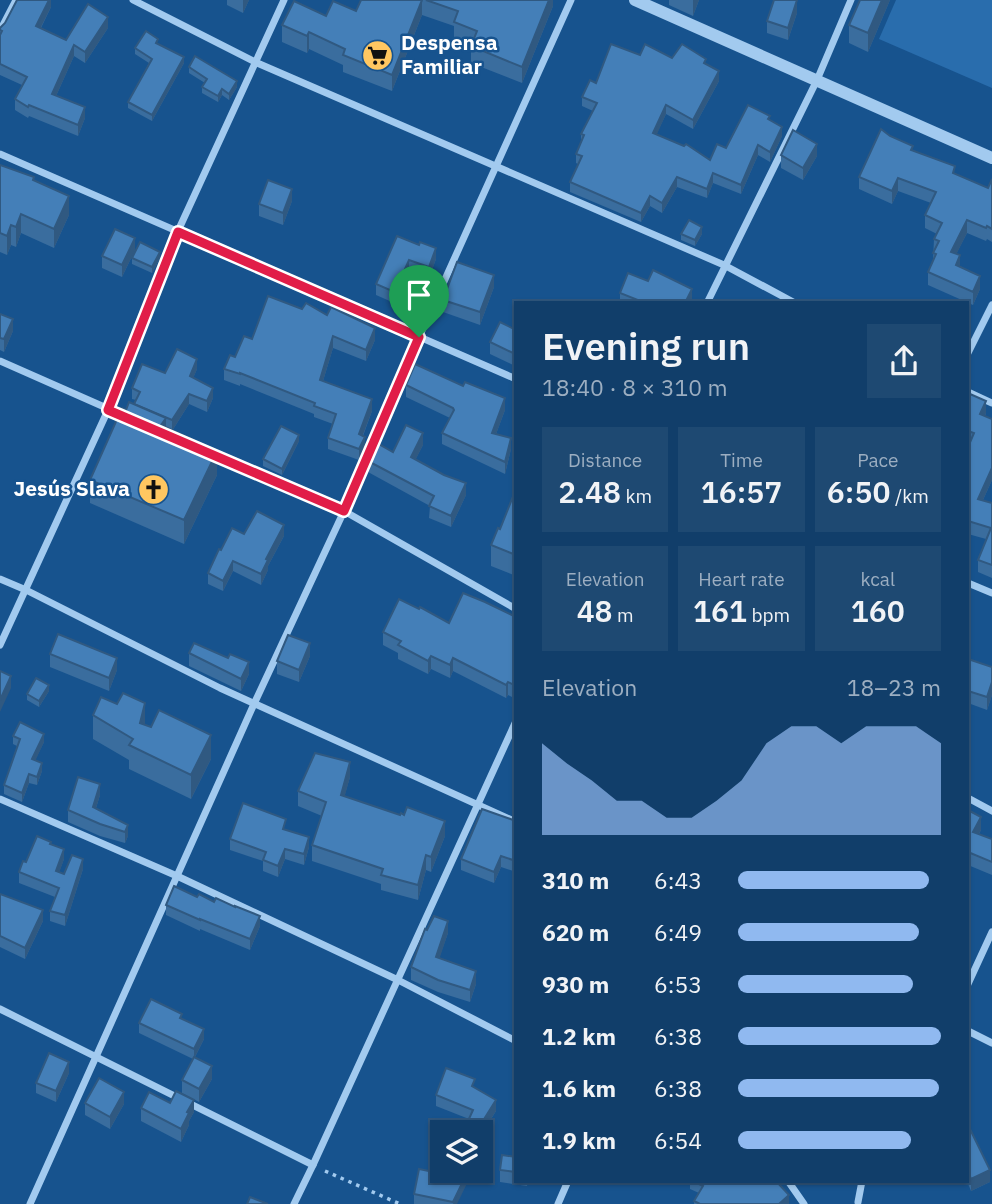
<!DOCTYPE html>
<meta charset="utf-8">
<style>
:root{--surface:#113e6a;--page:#1e4972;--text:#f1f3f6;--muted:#9caec1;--line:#30577e;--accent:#90b9f0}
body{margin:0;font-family:"IBM Plex Sans",sans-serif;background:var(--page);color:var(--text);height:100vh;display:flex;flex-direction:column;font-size:26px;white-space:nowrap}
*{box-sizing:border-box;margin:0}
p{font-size:23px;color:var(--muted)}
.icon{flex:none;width:38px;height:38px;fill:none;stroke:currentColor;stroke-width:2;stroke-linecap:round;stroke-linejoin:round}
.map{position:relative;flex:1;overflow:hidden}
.side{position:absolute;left:514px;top:301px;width:455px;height:882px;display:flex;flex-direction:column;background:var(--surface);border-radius:0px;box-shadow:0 2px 5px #0004,0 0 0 2px var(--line)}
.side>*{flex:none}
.buttons{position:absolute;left:430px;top:1120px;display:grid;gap:14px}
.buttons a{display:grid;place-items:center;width:63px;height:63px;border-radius:0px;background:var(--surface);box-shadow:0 2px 5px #0004,0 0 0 2px var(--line);font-size:35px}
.pin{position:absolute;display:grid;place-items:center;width:60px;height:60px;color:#fff;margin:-72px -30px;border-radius:50% 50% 50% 0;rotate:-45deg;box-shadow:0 0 7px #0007}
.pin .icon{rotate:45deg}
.round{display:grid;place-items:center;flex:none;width:74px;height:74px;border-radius:0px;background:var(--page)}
.headline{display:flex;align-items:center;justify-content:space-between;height:119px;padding:0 28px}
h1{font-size:38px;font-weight:600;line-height:52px}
.stats{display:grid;grid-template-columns:repeat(3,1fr);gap:10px;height:119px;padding:7px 28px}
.stats div{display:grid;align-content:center;border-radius:0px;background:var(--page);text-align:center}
.stats b{font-size:30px;font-weight:600}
.stats small{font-size:19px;font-weight:400}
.stats p{font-size:19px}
.chart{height:196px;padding:14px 28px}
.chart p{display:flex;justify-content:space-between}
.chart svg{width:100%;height:126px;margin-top:7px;fill:var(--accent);opacity:.7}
ul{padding:0 28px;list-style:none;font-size:23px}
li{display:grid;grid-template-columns:112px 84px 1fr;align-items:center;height:52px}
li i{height:18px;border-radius:9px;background:var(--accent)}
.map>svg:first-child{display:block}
.green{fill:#296dad}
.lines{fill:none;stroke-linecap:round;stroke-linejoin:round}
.path{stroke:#a2caef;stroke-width:3.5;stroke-dasharray:3.5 5;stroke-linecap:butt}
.minor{stroke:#a2caef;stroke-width:7}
.tertiary{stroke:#a2caef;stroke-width:12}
.wall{fill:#3a6d9e}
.shaded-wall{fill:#305981}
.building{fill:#447fb8;stroke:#305981;stroke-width:2}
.route-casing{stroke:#fff;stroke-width:14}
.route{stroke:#e11d48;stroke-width:9}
.labels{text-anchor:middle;stroke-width:5;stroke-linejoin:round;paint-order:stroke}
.poi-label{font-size:21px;font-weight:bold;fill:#fff;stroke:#17538e;text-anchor:start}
</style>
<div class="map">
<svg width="992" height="1204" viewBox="0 0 992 1204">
<rect width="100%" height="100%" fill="#17538e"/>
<path class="green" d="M896,0H992V88L879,39Z"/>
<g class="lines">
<path class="path" d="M325,1171L400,1204"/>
<g class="minor">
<path d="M133,0L255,62L724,265L795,303"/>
<path d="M0,31L16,0"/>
<path d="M0,154L516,379"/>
<path d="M707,303L817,80L851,0"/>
<path d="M968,353L992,305"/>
<path d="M0,361L127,417"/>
<path d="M968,392L992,403"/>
<path d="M208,453L344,511L516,609"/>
<path d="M0,579L26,590L220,688L516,822"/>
<path d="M968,583L992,593"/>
<path d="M0,645L108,410L178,231L284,0"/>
<path d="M968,798L992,811"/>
<path d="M0,799L177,876L398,980L516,1041"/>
<path d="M968,984L992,932"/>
<path d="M0,1009L313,1165"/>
<path d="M968,1031L992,1043"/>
<path d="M788,1181L804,1204"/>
<path d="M858,1202L862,1181"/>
<path d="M30,1204L254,704L344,511L419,337L571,0"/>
<path d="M294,1204L313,1165L516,721"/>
<path d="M558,1204L568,1181"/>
</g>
<path class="tertiary" d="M635,0L992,158"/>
</g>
<g class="wall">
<path d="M51,0V7L41,28L66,40L108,28L85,63L74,56L56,96L85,118L78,136L29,116L28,118L15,110V99L22,85L0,75V28Z"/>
<path d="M227,0H249L243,13L227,5Z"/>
<path d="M361,0H553V6L522,83L471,63V46L454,39V26L422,15L392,91L343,72V65L309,49L307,53L282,42V25L326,16L356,11Z"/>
<path d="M669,0H699L693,16L669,5Z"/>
<path d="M860,0H890L868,52L849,43V25Z"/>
<path d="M797,13L788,40L767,33V21Z"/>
<path d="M158,44L184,63L152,121L128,108V102L149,63L135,54V48Z"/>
<path d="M640,55L672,58L706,64L719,81L693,129L666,114L656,135L710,160L726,148L770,120L782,136L770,162L758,155L741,194L713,183L707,198L677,187L662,213L650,206L641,222L570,192V182L578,164L576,163V154L581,141V134L593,111L582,106V97L596,83Z"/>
<path d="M189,67L237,87L229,100L222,95L218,102L202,93V87L205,83L189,73Z"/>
<path d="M913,150L955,174L988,188L992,179V242L987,239L986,241L967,233L956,254L960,267L980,289L973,305L928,285V272L933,260L934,239L937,234L925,228V215L931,203L898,191L892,204L859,189V177Z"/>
<path d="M781,155L817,156L803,180L781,168Z"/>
<path d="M0,165L34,180L69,215L54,248L21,233L16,247L11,245L7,255L0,252Z"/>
<path d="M292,201L283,225L259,216V204Z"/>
<path d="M681,234H702L695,246L681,240Z"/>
<path d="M397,236L436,259L429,278L409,271L397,298L394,296L392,302L376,295V284Z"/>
<path d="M135,250L122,277L102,268V256Z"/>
<path d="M132,258H160L152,273L132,264Z"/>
<path d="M494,287L480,325L443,312V300Z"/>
<path d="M620,293L692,303H620Z"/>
<path d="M302,309L327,315L375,340L366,361L333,348L323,381L372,411L363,436L365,448L359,460L328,449V438L333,424L314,417V414L240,384V386L224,380V369L252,339Z"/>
<path d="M0,314L13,331L4,352L0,350Z"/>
<path d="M516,330V357L513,365L490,354V342Z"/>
<path d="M197,369L193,378L213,398L207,412L189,404L172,431L217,475L184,544L90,503V480L126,410L134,404L136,400L132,399V388L165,373Z"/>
<path d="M406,385L505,410L496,434L511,449L505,474L442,444V433L450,418L406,397Z"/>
<path d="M968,398L986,413L985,416L992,419V480L983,500L992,503V578L978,572V560L986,539L968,534V447L969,443H968Z"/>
<path d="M299,441L282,475L263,466V459Z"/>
<path d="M423,445L415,460L466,495L451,527L429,518L430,506L368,472V461L371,456V453L393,452Z"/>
<path d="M516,495V576L491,566V545L500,529Z"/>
<path d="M244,534L284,536L268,566V570L261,585L233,571L223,591L208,584V573L221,550Z"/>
<path d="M516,617V699L508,695L506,698L453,671L450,678L431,669L428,674L398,659V653L383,645V632L449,623Z"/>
<path d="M189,653L228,658L249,674L241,691L189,666Z"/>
<path d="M50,654L117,670L109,691L50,667Z"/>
<path d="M310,656L299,682L277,674V661Z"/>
<path d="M968,659L992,667V695L987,710L968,703Z"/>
<path d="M49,691L39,707L27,700V694Z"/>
<path d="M93,715L145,725L211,759L191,799L129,769V760L93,739Z"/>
<path d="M13,736L44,742L35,760L42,771L37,785L29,783L22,802L4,794V785L17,746L13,744Z"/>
<path d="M350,777L344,797L445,836L431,872L426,870L418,900L381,890V884L312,861V845L322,816L298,806V791Z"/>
<path d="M100,795L96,808L128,825V836L125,843L100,836L68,822V810Z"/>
<path d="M968,810L981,830L979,834L992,839V875L968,865Z"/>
<path d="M516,821V872L501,867L494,883L461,870V859Z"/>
<path d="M286,830L309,847L304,865L285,859L278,877L263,871V861L230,850V839Z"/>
<path d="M51,844L64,859L59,872L64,874L83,869L65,926L50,921V911L55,897L19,883V872L26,862Z"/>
<path d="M0,894L43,921L25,959L0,947Z"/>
<path d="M166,905L260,926L250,950L200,929V931L166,915Z"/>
<path d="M427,930L448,933L439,958L476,984L470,1002L438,992L411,980V967Z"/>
<path d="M182,1019L204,1039L195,1057L212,1079L199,1102L182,1093V1080L193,1059L139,1033V1023Z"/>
<path d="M69,1073L56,1102L36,1093V1083Z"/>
<path d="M475,1088L496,1111L481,1135V1132L469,1119L436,1106V1095Z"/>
<path d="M85,1103L124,1104L110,1129L85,1115Z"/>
<path d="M170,1103L194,1112L189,1121V1125L181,1142L141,1121V1108Z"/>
<path d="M968,1125L990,1182L971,1191L967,1181H968Z"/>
<path d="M516,1157V1181H528L527,1186L500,1182V1170Z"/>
<path d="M444,1174L457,1204H414V1194Z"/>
<path d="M690,1181H776L789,1204H694V1201L699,1193L690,1189Z"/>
</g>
<g class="shaded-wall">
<path d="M49,0H51V7L36,37V26Z"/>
<path d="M243,0H249L243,13Z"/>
<path d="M422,0V15L392,91V75Z"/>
<path d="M549,0H553V6L522,83V67Z"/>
<path d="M693,0H699L693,16Z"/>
<path d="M797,0V13L788,40V28Z"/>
<path d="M882,0H890L868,52V33Z"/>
<path d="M108,17V28L85,63V52Z"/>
<path d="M309,32V49L307,53V36Z"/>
<path d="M74,45V56L52,105V94Z"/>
<path d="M184,57V63L152,121V115Z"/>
<path d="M719,71V81L693,129V120Z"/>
<path d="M237,81V87L229,100V94Z"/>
<path d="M222,89V95L218,102V96Z"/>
<path d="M666,105V114L653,143V133Z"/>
<path d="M85,107V118L78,136V125Z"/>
<path d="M782,127V136L770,162V152Z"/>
<path d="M817,144V156L803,180V168Z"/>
<path d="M758,145V155L741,194V185Z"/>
<path d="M713,173V183L707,198V189Z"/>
<path d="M677,177V187L662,213V203Z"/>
<path d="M898,178V191L892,204V191Z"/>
<path d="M292,189V201L283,225V213Z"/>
<path d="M69,196V215L54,248V229Z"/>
<path d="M650,196V206L641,222V213Z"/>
<path d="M21,214V233L16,247V227Z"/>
<path d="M967,220V233L951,265V252Z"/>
<path d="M11,225V245L7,255V236Z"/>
<path d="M702,227V234L695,246V240Z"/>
<path d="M135,238V250L122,277V265Z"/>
<path d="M436,248V259L429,278V267Z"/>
<path d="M160,252V258L152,273V267Z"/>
<path d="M960,255V268L956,265Z"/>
<path d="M409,260V271L397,298V287Z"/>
<path d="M494,275V287L480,325V312Z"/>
<path d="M980,276V289L973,305V292Z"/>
<path d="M394,285V296L392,302V291Z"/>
<path d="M692,289V303H685Z"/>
<path d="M13,319V331L4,352V339Z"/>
<path d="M375,328V340L366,361V350Z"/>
<path d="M333,336V348L320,391V380Z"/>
<path d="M516,345V357L513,365V353Z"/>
<path d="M197,359V369L190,386V376Z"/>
<path d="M213,388V398L207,412V401Z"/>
<path d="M189,394V404L172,431V420Z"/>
<path d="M505,398V410L492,445V433Z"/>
<path d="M372,399V411L359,445V434Z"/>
<path d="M986,401V413L980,427V414Z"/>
<path d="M166,418V441L161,425Z"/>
<path d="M423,433V445L411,469V457Z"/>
<path d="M299,435V441L282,475V469Z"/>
<path d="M365,437V448L359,460V449Z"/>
<path d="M511,438V449L505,474V462Z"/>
<path d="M217,451V475L184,544V520Z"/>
<path d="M992,468V480L978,511V499Z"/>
<path d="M466,483V495L451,527V516Z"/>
<path d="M284,525V536L268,566V570L261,585V574L266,559Z"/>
<path d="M233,561V571L223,591V581Z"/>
<path d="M310,643V656L299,682V670Z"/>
<path d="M431,656V669L428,674V661Z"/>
<path d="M117,658V670L109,691V678Z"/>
<path d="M453,658V671L450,678V665Z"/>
<path d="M249,662V674L241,691V679Z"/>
<path d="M11,676V688L0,712V700Z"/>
<path d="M508,682V695L506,698V685Z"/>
<path d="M992,682V695L987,710V697Z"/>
<path d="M49,685V691L39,707V701Z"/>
<path d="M145,703V727L140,723Z"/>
<path d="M44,734V742L32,768V759Z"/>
<path d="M211,735V759L191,799V775Z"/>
<path d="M350,762V777L341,810V795Z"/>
<path d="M42,763V771L37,785V777Z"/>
<path d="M29,774V783L22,802V793Z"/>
<path d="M100,784V795L93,818V807Z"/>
<path d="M981,817V830L973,845V832Z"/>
<path d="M445,821V836L431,872V857Z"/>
<path d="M128,825V836L125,843V832Z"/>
<path d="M309,837V847L304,865V854Z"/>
<path d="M64,849V859L56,882V871Z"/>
<path d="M285,849V859L278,877V866Z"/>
<path d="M426,855V870L418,900V885Z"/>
<path d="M501,856V867L494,883V872Z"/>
<path d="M83,859V869L65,926V915Z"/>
<path d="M43,910V921L25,959V948Z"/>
<path d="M260,916V926L250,950V939Z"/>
<path d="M448,921V933L436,969V957Z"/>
<path d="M476,971V984L470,1002V990Z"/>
<path d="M204,1029V1039L194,1059V1049Z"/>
<path d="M69,1062V1073L56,1102V1091Z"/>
<path d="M212,1066V1079L199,1102V1089Z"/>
<path d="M124,1092V1104L110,1129V1117Z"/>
<path d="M194,1100V1112L189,1121V1125L181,1142V1129L187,1112Z"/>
<path d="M496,1100V1111L481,1135V1132H476Z"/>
<path d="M483,1137V1149L481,1153V1141Z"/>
<path d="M990,1170V1182L971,1191V1179Z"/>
<path d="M468,1171H473L457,1204H453Z"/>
<path d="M789,1195V1204H779Z"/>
</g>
<g class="building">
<path d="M17,0H49L36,26L66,40L88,4L108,17L85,52L74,45L52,94L85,107L78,125L29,105L28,107L15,99L27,77L0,64V35L2,31L0,30V28L5,23Z"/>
<path d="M361,0H422L392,75L343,55L345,49L309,32L307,36L282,25L294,1L326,16L333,1L356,11Z"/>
<path d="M426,0H549L522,67L471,46L477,31L454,22L458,11Z"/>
<path d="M774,0H797L788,28L767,21Z"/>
<path d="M860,0H882L868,33L849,25Z"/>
<path d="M146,31L158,39L156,43L184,57L152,115L128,102L152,59L135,48Z"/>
<path d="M611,44L640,55L645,44L672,58L682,44L706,59L704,63L719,71L693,120L666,105L653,133L684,146L686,144L710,160L717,144L726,148L748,105L770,116L768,119L782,127L770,152L758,145L741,185L713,173L707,189L677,177L662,203L650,196L641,213L570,182L582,156L576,154L584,135L581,134L597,103L582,97L590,80L596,83Z"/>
<path d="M195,56L237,81L229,94L222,89L218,96L202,87L207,79L189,67Z"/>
<path d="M881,129L890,136L913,146L911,150L955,166L953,173L988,188L992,179V229L987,226L986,228L967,220L951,252L960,255L956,265L980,276L973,292L928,272L936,254L933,253L939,241L934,239L942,223L925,215L936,192L898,178L892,191L859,177Z"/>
<path d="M793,130L817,144L803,168L781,155Z"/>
<path d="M0,165L34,177L33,180L69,196L54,229L21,214L16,227L11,225L7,236L0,233Z"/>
<path d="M268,180L292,189L283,213L259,204Z"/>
<path d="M689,220L702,227L695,240L681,234Z"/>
<path d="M115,229L135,238L122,265L102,256Z"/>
<path d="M397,236L419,245L420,242L436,248L429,267L409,260L397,287L394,285L392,291L376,284Z"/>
<path d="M140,242L160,252L152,267L132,258Z"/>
<path d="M457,262L494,275L480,312L443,300Z"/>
<path d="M653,270L692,289L685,303H637L638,300L620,293L628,273L648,281Z"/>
<path d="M268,296L302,309L306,303L327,315L331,307L375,328L366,350L333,336L320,380L372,399L359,434L365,437L359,449L328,438L336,414L314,406L315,403L240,373V374L224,369L230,355L235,357L244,336L252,339Z"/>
<path d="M0,314L13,319L4,339L0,338Z"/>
<path d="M500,322L516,330V345L513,353L490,342Z"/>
<path d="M177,349L197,359L190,376L213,388L207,401L189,394L172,420L134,404L140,392L132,388L142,364L165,373Z"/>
<path d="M415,364L463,386L465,382L505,398L492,433L511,438L505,462L442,433L454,410L453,408L406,385Z"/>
<path d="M970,394L986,401L980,414L992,419V468L978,499L992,503V565L978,560L991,528L968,521V447L974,433L968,431V398Z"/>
<path d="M129,402L166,418L161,425L217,451L184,520L90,480L122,408L126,410Z"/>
<path d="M406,425L423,433L411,457L444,475L466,483L451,516L429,506L434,496L368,461L372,454L371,453L375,442L393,452Z"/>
<path d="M281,426L299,435L282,469L263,459Z"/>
<path d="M514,494L516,495V555L491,545L498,528L500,529Z"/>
<path d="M257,511L284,525L266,559L268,560L261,574L233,561L223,581L208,573L219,549L221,550L232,528L244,534Z"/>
<path d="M463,593L485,602L516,617V686L508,682L506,685L453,658L450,665L431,656L428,661L398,645L401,641L383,632L399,599L419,609L420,607L449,623Z"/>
<path d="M58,634L117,658L109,678L50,654Z"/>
<path d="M288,635L310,643L299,670L277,661Z"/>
<path d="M194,643L228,658L230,654L249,662L241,679L189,653Z"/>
<path d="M968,659L992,667V682L987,697L968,691Z"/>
<path d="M0,671L11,676L0,700Z"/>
<path d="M36,678L49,685L39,701L27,694Z"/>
<path d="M123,693L145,703L140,723L151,727L159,710L211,735L191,775L129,745L133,739L93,715L101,697L117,704Z"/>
<path d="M20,722L44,734L32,759L42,763L37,777L29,774L22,793L4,785L20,739L13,736Z"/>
<path d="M315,753L350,762L341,795L400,815L401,813L404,815L407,807L445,821L431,857L426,855L418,885L381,875L383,869L312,845L326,802L298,791Z"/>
<path d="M78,777L100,784L93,807L128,825L125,832L100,824L68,810Z"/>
<path d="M243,803L286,819L283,829L309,837L304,854L285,849L278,866L263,860L266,852L230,839Z"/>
<path d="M482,809L516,821V861L501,856L494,872L461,859Z"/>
<path d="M968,810L981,817L973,832L992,839V862L968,852Z"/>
<path d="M37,836L51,842L50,844L64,849L56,871L64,874L72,855L83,859L65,915L50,911L59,888L19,872L23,861L26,862Z"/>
<path d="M174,886L197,897L199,894L214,902L216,898L235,907V906L260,916L250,939L200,919V920L166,905Z"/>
<path d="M0,894L43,910L25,948L0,936Z"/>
<path d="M434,916L448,921L436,957L476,971L470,990L438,980L411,967L425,929L427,930Z"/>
<path d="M151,999L182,1014L180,1018L204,1029L194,1049L139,1023Z"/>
<path d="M49,1053L69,1062L56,1091L36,1083Z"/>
<path d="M194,1057L212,1066L199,1089L182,1080Z"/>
<path d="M446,1068L475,1079L472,1086L496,1100L476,1132H463L473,1110L436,1095Z"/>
<path d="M99,1078L124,1092L110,1117L85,1103Z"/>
<path d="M176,1091L194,1100L187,1112L189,1113L181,1129L141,1108L149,1092L170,1103Z"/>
<path d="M968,1125L990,1170L971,1179L968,1171Z"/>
<path d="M502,1155L516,1157V1172L500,1170Z"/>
<path d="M419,1169L444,1174L445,1171H468L453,1202L414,1194Z"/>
<path d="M693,1181H776L789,1195L779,1204H700L694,1201L703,1186Z"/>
<path d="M250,1197L268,1204H247Z"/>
</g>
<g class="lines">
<defs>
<path id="route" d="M178,232L419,337L344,511L108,410Z"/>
</defs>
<use href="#route" class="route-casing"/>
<use href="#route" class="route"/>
</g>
<defs>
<symbol id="supermarket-disc" viewBox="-11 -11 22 22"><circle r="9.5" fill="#ffc761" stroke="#17538e"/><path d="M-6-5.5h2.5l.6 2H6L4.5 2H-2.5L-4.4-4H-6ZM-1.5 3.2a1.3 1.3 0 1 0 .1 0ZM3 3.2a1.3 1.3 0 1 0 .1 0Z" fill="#111"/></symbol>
<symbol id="church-disc" viewBox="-11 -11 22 22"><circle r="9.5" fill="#ffc761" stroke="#17538e"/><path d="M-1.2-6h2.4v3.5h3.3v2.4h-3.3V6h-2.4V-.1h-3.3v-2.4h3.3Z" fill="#111"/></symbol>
</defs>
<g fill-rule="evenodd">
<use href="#supermarket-disc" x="360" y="38" width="35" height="35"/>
<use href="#church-disc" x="136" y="472" width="35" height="35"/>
</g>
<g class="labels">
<g class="poi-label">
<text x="401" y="50">Despensa<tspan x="401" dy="24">Familiar</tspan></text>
<text x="130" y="496" text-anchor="end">Jesús Slava</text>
</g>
</g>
</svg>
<div class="buttons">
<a><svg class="icon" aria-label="layers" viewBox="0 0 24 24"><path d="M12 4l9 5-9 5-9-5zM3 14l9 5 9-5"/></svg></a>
</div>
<div class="pin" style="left:419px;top:337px;background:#1e9e55"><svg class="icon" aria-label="arrive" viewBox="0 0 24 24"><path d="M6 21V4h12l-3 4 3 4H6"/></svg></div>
<section class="side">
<div class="headline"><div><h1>Evening run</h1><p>18:40 · 8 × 310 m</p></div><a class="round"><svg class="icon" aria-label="share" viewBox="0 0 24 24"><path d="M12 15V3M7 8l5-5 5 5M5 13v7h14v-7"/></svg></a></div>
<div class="stats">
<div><p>Distance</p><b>2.48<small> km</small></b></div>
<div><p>Time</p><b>16:57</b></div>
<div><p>Pace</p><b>6:50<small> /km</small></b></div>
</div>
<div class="stats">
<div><p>Elevation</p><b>48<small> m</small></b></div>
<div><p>Heart rate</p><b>161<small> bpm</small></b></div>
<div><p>kcal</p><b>160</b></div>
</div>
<div class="chart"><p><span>Elevation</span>18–23 m</p>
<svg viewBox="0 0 160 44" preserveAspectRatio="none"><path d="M0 44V12L10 19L20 25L30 32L40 32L50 38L60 38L70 32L80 25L90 12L100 6L110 6L120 12L130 6L140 6L150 6L160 12V44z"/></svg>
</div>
<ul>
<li><b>310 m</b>6:43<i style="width:94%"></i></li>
<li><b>620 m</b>6:49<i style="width:89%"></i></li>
<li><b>930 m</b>6:53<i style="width:86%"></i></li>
<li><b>1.2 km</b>6:38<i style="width:100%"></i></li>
<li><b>1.6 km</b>6:38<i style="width:99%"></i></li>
<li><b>1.9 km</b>6:54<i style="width:85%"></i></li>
</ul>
</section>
</div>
